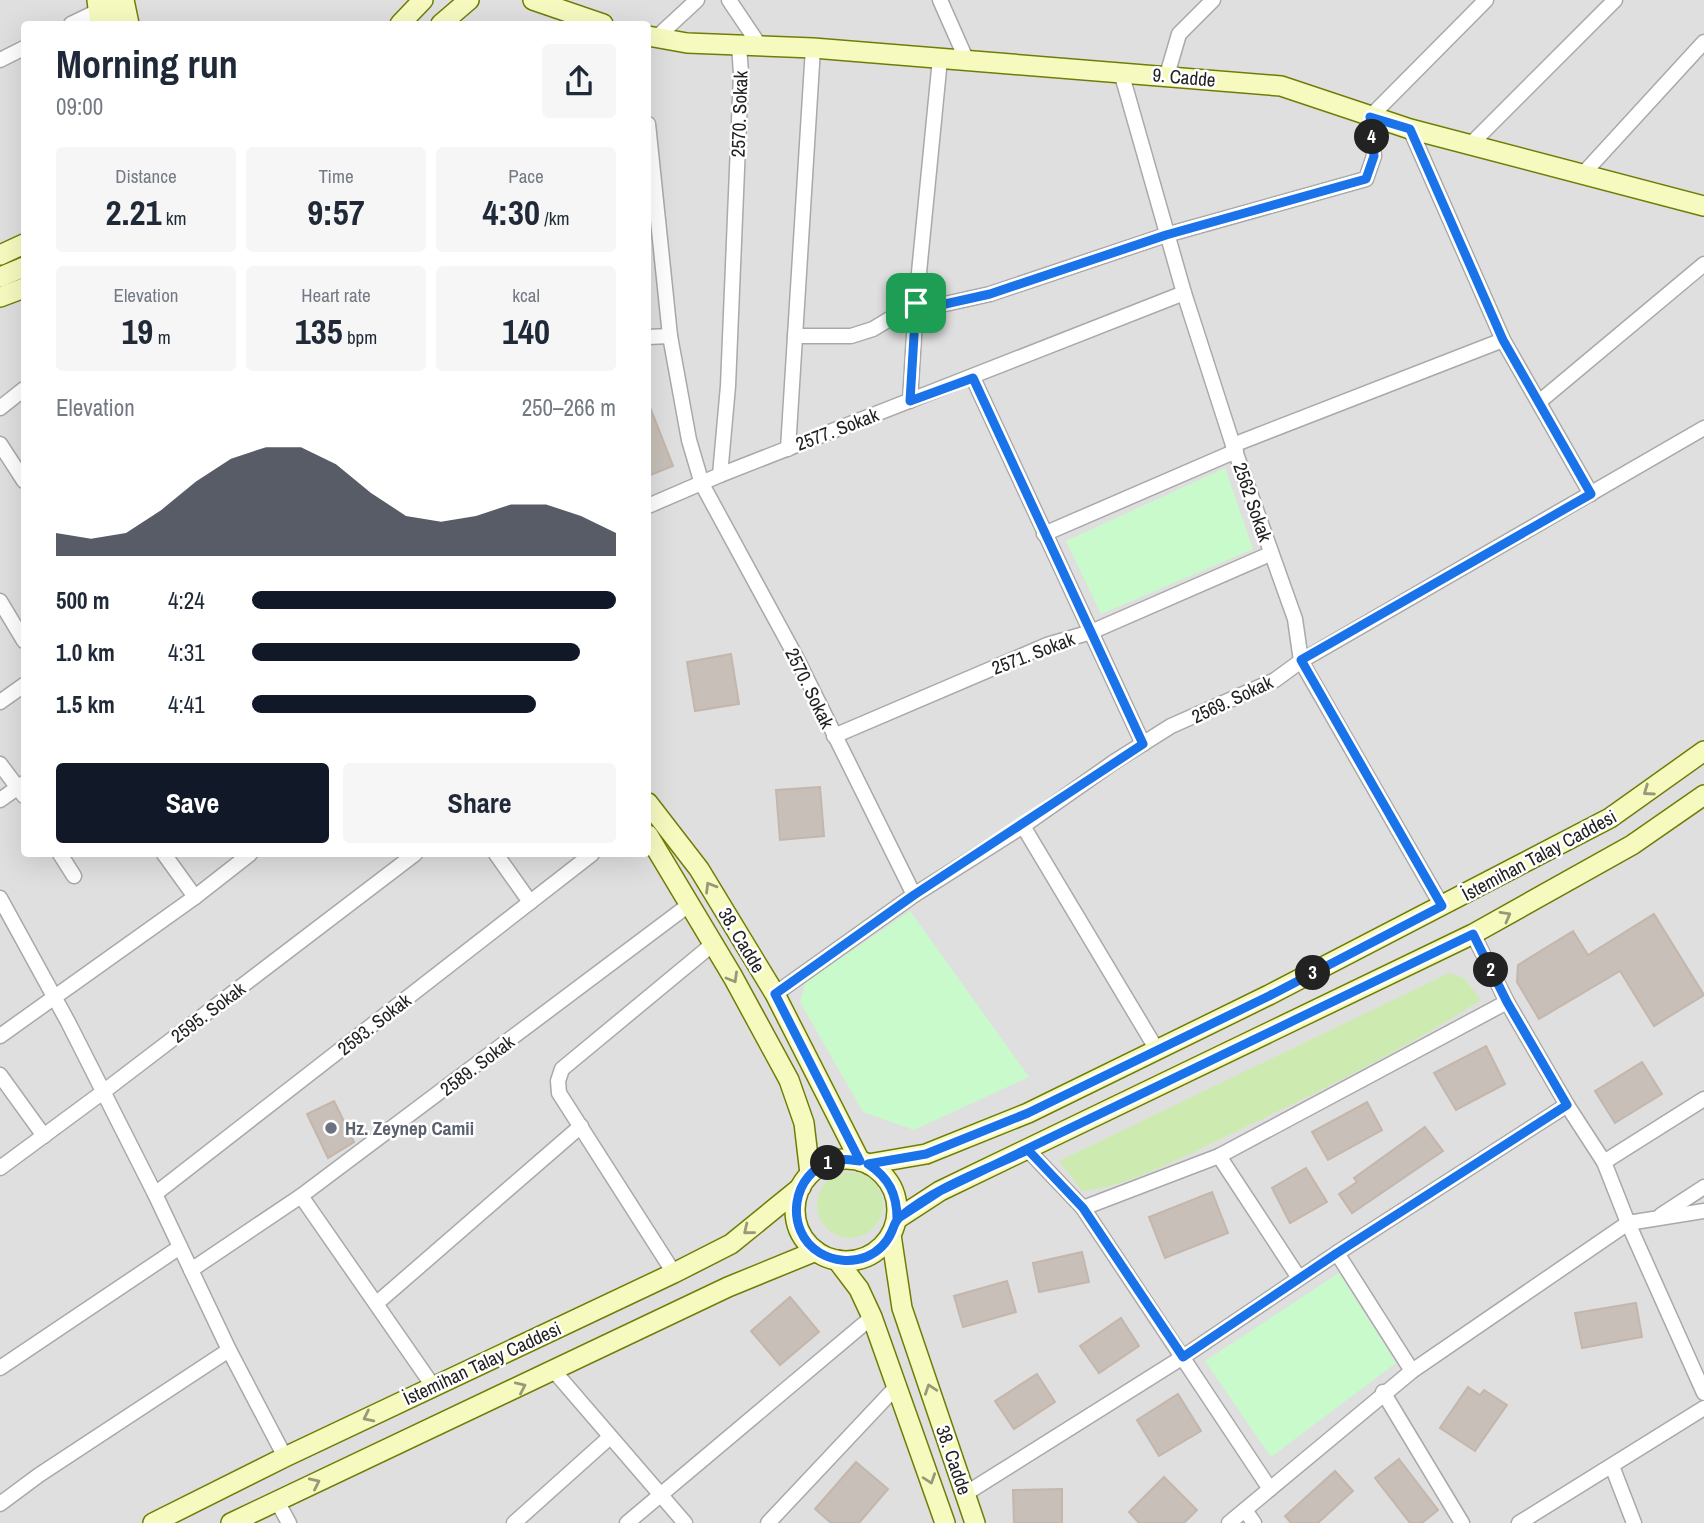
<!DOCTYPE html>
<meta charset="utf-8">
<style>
:root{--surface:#fff;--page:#f6f6f7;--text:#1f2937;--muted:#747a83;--accent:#111827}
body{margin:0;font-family:"Archivo Narrow",sans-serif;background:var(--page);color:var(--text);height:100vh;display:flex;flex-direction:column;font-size:26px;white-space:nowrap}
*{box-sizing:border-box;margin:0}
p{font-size:23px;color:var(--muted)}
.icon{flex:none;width:38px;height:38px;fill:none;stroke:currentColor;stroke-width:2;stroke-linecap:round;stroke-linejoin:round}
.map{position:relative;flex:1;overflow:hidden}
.details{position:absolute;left:21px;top:21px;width:630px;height:836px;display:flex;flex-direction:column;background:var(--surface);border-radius:7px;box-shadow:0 7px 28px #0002}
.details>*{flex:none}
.pin{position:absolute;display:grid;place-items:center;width:60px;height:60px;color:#fff;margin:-30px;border-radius:14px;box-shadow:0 4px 10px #0006}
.km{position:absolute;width:35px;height:35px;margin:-18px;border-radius:50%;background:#222;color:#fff;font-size:19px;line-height:35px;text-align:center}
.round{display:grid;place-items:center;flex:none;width:74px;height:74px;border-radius:7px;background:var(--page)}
.summary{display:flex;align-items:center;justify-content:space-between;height:119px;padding:0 35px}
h1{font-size:38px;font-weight:700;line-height:52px}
.stats{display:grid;grid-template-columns:repeat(3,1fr);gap:10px;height:119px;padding:7px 35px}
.stats div{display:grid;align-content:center;border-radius:7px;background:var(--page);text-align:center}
.stats b{font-size:35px;font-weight:700}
.stats small{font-size:19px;font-weight:400}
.stats p{font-size:19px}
.chart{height:196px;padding:14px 35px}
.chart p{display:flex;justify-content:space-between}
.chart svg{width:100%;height:126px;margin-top:7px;fill:var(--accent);opacity:.7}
.cta{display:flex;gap:14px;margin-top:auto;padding:14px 35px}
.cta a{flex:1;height:80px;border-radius:7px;background:var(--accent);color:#fff;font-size:28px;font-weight:700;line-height:80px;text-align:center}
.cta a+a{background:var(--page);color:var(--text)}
ul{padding:0 35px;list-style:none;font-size:23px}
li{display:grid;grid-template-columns:112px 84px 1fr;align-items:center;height:52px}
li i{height:18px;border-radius:9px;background:var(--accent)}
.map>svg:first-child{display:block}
.residential{fill:#e0dfdf;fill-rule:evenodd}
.grass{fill:#cdebb0}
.park{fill:#c8facc}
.building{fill:#c7bfb8;stroke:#c4b6ab;stroke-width:2}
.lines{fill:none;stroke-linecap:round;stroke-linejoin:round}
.street-casing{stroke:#a9a9a9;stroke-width:17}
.secondary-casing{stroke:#707d05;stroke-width:22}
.street{stroke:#fff;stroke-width:14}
.secondary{stroke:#f7fabf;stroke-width:19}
.oneway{stroke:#979978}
.route-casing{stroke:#fff;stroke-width:14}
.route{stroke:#1a73e8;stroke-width:9}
.worship-dot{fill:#6b7280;stroke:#fff;stroke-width:2.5}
.labels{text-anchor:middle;stroke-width:5;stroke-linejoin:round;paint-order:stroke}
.street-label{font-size:19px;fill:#222;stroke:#fff}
.worship-label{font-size:19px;font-weight:bold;fill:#5b616d;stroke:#fff;text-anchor:start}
</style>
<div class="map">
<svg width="1704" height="1523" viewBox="0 0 1704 1523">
<rect width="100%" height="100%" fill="#f2efe9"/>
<path class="residential" d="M0,0H1704V1523H0ZM24,24H648V854H24Z"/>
<g class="grass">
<path d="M1449,973L1464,978L1481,1000C1402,1051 1316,1093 1231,1134C1192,1153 1125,1188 1082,1191L1059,1161Z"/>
<circle cx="850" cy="1205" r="33"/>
</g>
<g class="park">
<path d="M1225,468L1253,549L1101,614L1066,541Z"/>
<path d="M910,911L1029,1077L914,1130L863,1112L800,1002L806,982Z"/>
<path d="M1339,1273L1396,1363L1271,1457L1205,1361Z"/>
</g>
<g class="building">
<path d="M648,402L673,466L648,476Z"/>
<path d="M731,654L739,704L695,711L687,662Z"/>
<path d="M820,787L824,836L780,840L776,790Z"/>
<path d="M1654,914L1704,995L1654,1026L1620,971L1539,1019L1517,982L1518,965L1573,931L1588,955Z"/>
<path d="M1486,1046L1505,1084L1456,1110L1434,1073Z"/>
<path d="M1642,1062L1662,1094L1615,1123L1595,1091Z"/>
<path d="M334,1101L354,1142L328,1158L307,1114Z"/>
<path d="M1367,1102L1382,1130L1328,1160L1312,1132Z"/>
<path d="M1425,1127L1443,1151L1352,1213L1339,1194L1357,1182L1354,1178Z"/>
<path d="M1306,1168L1327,1202L1290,1223L1272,1188Z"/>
<path d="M1212,1192L1228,1233L1165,1258L1149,1217Z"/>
<path d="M1082,1252L1089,1282L1039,1292L1033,1263Z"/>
<path d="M1007,1281L1016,1312L963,1327L954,1296Z"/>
<path d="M790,1297L819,1332L780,1365L751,1331Z"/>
<path d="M1636,1303L1642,1337L1582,1348L1575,1313Z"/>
<path d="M1121,1318L1139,1346L1099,1373L1080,1346Z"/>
<path d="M1037,1374L1055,1402L1014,1429L995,1401Z"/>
<path d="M1468,1387L1480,1395L1484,1390L1507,1405L1475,1451L1440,1428Z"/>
<path d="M1178,1394L1201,1431L1159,1456L1137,1420Z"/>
<path d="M1399,1459L1438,1510L1422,1523H1410L1375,1478Z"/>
<path d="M856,1462L888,1489L859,1523H831L815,1509Z"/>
<path d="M1335,1471L1353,1491L1318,1523H1291L1285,1516Z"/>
<path d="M1164,1477L1197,1510L1184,1523H1139L1129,1512Z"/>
<path d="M1062,1489V1523H1014L1013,1490Z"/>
</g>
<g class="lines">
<defs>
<g id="street">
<path d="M729,0L760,46"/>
<path d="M940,0L967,61"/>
<path d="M71,24L98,11"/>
<path d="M656,38L697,0"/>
<path d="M0,60L24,48"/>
<path d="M1121,72L1184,293L1233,445L1295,619L1301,661L1442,906"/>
<path d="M1167,75L1179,34L1213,0"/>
<path d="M648,124L670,336L689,440L702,484L796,657L914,895"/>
<path d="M1410,129L1503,340L1591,494"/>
<path d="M1470,145L1615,0"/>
<path d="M1582,175L1704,42"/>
<path d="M795,336H851L873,329L916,303L945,304L990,294L1166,235L1366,179L1374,156L1370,117L1486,0"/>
<path d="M648,337L670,336"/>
<path d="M973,378L1143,744"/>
<path d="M910,401L916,303L940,59"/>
<path d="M1539,402L1704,264"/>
<path d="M0,408L24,389"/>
<path d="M0,444L24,481"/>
<path d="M1233,445L1503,340"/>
<path d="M788,449L813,48"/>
<path d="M720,475L728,386L741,73L739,46"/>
<path d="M648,506L720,475L1184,293"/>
<path d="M1044,534L1236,451"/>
<path d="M0,601L24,641"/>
<path d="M0,702L24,685"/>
<path d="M834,736L1047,645L1091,632L1270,554"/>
<path d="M0,764L24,796"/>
<path d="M0,800L24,783"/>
<path d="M1023,826L1157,1050"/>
<path d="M60,854L74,876"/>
<path d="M164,854L195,897"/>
<path d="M496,854L530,902"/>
<path d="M0,898L68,1022L155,1194L229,1350L285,1457"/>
<path d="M1473,934L1507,1002L1567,1105L1604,1162L1628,1223L1704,1211"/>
<path d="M775,994L914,895L1023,826L1114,762L1171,726L1275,680L1301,661L1704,428"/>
<path d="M0,1036L195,897L250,854"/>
<path d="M0,1075L44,1136"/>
<path d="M1028,1150L1083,1208L1270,1489"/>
<path d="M1219,1156L1299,1278"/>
<path d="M1604,1162L1704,1099"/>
<path d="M0,1168L103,1092L415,854"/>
<path d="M155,1194L592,854"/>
<path d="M301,1196L433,1386"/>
<path d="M1083,1208L1219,1156L1507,1002"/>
<path d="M1661,1215L1704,1187"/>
<path d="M1337,1253L1412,1371"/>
<path d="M191,1270L301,1196L690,904"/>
<path d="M674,1273L559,1093L558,1081L562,1069L713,944"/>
<path d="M377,1303L581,1126"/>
<path d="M0,1368L180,1247"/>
<path d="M554,1371L685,1523"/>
<path d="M1383,1392L1462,1523"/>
<path d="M1612,1466L1634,1523"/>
<path d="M965,1494L1183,1357L1337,1253L1567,1105"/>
<path d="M277,1501L289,1523"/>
<path d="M0,1504L39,1475L229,1350"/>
<path d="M1245,1510L1254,1523"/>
<path d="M514,1523L610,1437"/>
<path d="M627,1523L872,1317"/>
<path d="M768,1523L897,1386"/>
<path d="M1229,1523L1412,1371L1628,1223L1704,1393"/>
<path d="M1519,1523L1704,1408"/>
</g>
<g id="secondary">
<path d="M97,0L100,24"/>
<path d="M106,0L114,24"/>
<path d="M124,0L129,24"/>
<path d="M533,0L603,24"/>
<path d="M400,24L423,0"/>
<path d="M441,24L469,0"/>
<path d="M648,36L687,43L813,48L1281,86L1410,129L1704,206"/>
<path d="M0,255L24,244"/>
<path d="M0,277L24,267"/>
<path d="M0,297L24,288"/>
<path d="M648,803L699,869L775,994L860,1161"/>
<path d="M648,835L733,977L789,1080L804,1123L810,1174"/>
<circle cx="846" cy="1210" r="51"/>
<path d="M868,1164L926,1154L1028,1113L1269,995L1610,818L1704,751"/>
<path d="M897,1219L940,1191L1473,934L1632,845L1704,795"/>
<path d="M891,1235L902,1308L975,1523"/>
<path d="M837,1260L859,1289L872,1317L945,1523"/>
<path d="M153,1523L285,1457L674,1273L731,1244L801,1187"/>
<path d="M231,1523L728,1287L816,1251"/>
</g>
</defs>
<use href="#street" class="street-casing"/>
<use href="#secondary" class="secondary-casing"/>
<use href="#street" class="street"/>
<use href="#secondary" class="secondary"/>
</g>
<defs><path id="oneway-chevron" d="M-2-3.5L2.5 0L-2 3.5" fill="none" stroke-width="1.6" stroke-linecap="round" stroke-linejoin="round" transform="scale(1.75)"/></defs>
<g class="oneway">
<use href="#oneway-chevron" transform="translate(1648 791) rotate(145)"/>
<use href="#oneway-chevron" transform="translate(710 887) rotate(-121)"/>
<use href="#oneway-chevron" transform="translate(1506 916) rotate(-29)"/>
<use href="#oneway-chevron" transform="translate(733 978) rotate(60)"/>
<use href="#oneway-chevron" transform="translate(748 1230) rotate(141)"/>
<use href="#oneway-chevron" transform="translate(521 1387) rotate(-25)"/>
<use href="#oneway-chevron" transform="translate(930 1389) rotate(-109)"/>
<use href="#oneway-chevron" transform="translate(368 1417) rotate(154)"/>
<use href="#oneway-chevron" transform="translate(930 1479) rotate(71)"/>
<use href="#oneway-chevron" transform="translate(315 1483) rotate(-25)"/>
</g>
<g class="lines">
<defs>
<path id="route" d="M916,303L910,401L973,378L1143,744L914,895L775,994L860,1161C851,1160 842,1158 834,1161C791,1171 783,1231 820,1253C834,1261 851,1263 866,1257C878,1252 887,1243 892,1231C894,1226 895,1221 900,1217C936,1187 985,1170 1028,1150L1083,1208L1183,1357L1337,1253L1567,1105L1507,1002L1473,934L940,1191L897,1219C897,1194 889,1178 868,1164L926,1154L1028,1113L1269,996L1442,906L1301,660L1591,494L1503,340L1410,129L1370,117L1374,156L1366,179L1166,235L990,294L945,304L916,303"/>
</defs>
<use href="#route" class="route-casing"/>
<use href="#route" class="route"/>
</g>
<circle class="worship-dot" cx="331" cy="1128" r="7"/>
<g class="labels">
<g class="street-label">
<text transform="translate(1184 77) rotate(5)" y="7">9. Cadde</text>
<text transform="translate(739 114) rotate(-88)" y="7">2570. Sokak</text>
<text transform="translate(837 429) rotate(-21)" y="7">2577. Sokak</text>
<text transform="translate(1253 502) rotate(71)" y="7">2562 Sokak</text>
<text transform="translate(1033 653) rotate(-21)" y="7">2571. Sokak</text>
<text transform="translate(810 688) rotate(64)" y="7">2570. Sokak</text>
<text transform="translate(1232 699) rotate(-25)" y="7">2569. Sokak</text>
<text transform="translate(1539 855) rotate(-28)" y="7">İstemihan Talay Caddesi</text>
<text transform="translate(742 940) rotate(59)" y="7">38. Cadde</text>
<text transform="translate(208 1012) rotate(-37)" y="7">2595. Sokak</text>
<text transform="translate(374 1024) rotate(-38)" y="7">2593. Sokak</text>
<text transform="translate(477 1065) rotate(-37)" y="7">2589. Sokak</text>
<text transform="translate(482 1363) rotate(-25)" y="7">İstemihan Talay Caddesi</text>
<text transform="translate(954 1460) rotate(71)" y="7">38. Cadde</text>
</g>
<g class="worship-label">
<text x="345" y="1135">Hz. Zeynep Camii</text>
</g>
</g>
</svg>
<div class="pin" style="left:916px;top:303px;background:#1e9e55"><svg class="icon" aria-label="arrive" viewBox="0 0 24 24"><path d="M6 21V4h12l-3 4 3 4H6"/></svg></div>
<b class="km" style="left:828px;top:1163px">1</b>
<b class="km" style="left:1491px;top:970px">2</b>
<b class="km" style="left:1313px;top:973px">3</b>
<b class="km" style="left:1372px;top:137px">4</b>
<section class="details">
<div class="summary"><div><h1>Morning run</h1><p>09:00</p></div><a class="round"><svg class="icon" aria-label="share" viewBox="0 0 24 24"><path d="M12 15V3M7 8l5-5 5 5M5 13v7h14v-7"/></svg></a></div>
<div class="stats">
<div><p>Distance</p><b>2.21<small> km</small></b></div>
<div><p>Time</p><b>9:57</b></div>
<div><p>Pace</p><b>4:30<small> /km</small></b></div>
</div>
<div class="stats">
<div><p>Elevation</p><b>19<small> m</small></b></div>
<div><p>Heart rate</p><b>135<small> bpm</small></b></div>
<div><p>kcal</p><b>140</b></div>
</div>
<div class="chart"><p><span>Elevation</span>250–266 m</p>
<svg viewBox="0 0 160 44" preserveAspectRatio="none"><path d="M0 44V36L10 38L20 36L30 28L40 18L50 10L60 6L70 6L80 12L90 22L100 30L110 32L120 30L130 26L140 26L150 30L160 36V44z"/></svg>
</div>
<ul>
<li><b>500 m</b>4:24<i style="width:100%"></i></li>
<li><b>1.0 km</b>4:31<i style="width:90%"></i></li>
<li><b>1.5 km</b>4:41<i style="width:78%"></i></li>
</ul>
<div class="cta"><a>Save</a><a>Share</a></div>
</section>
</div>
